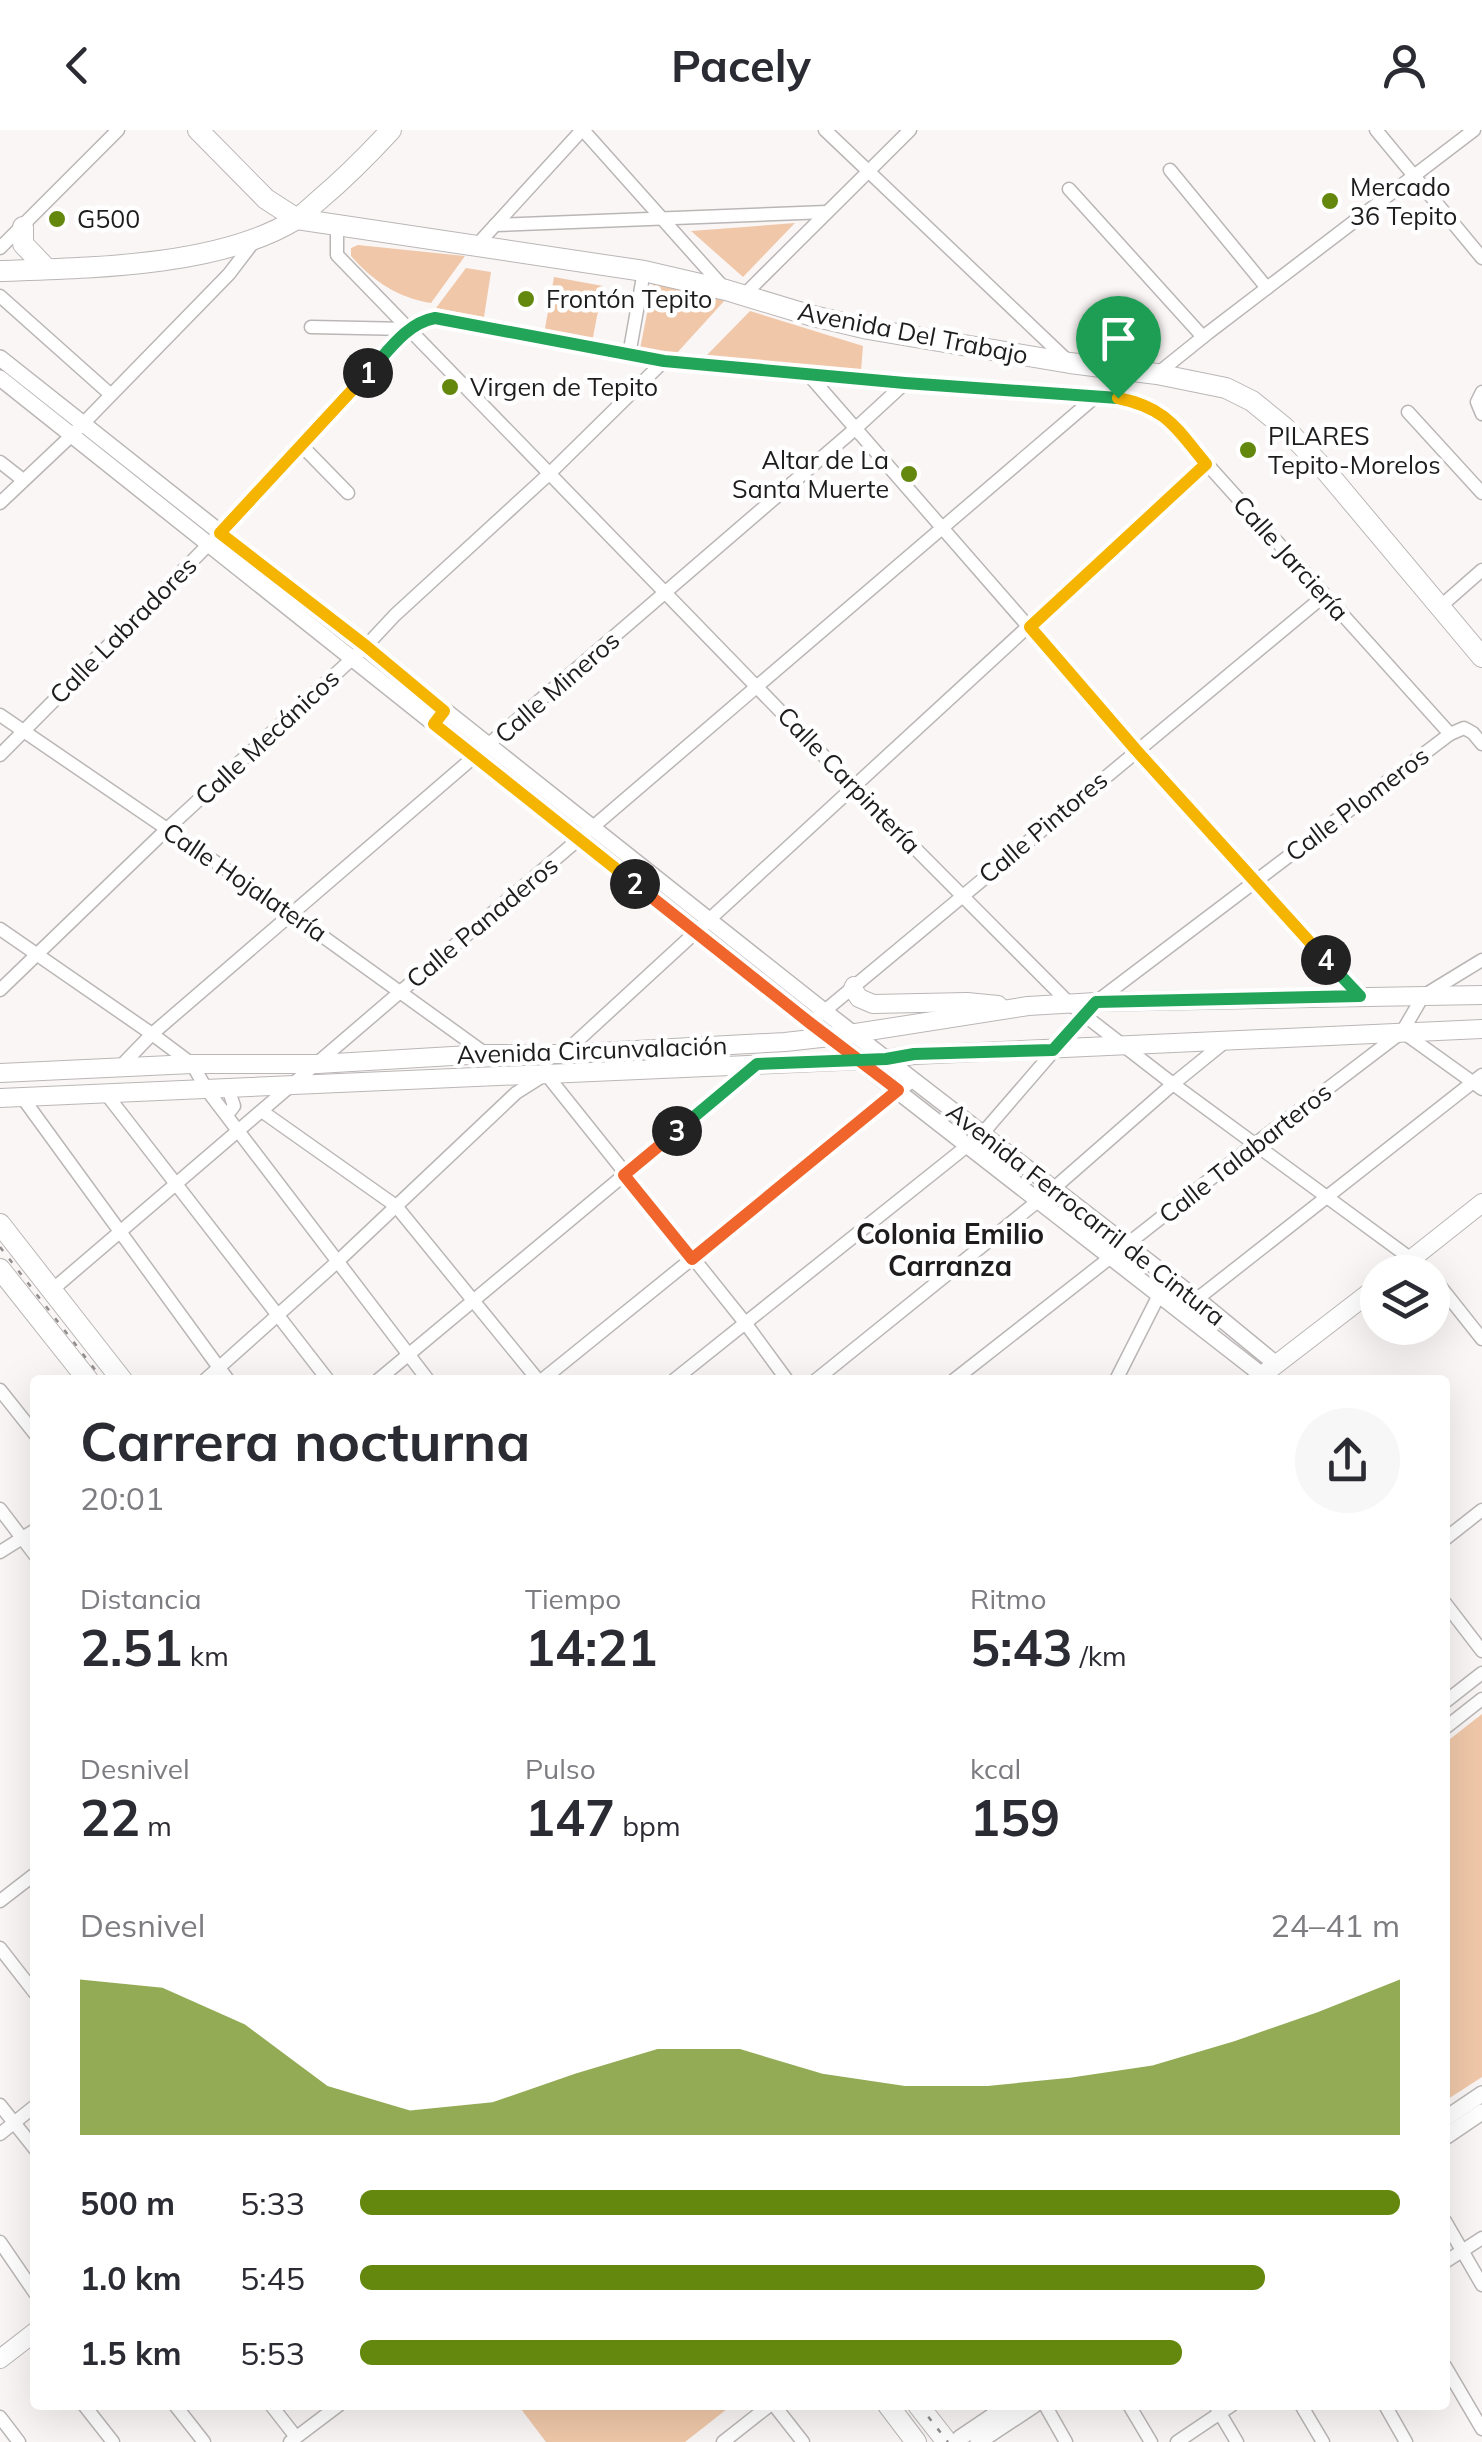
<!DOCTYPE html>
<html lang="es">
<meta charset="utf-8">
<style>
:root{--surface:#fff;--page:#f7f7f7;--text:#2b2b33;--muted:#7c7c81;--accent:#64880d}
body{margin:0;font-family:Mulish,sans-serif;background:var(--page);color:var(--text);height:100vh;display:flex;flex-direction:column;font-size:38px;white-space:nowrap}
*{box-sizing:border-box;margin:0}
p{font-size:32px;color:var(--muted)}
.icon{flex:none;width:55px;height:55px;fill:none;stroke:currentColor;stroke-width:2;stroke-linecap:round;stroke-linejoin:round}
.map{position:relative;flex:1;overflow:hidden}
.drawer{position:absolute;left:30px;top:1245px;width:1420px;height:1035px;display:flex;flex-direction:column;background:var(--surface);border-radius:10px;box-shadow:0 10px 40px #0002}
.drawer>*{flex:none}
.buttons{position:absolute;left:1360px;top:1125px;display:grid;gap:20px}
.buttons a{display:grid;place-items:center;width:90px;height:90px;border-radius:50%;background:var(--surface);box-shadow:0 10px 40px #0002;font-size:50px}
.pin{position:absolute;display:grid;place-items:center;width:85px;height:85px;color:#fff;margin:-102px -42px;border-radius:50% 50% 50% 0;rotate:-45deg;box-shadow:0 0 10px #0007}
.pin .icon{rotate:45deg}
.km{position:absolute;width:50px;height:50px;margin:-25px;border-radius:50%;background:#222;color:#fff;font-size:28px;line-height:50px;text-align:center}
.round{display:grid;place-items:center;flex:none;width:105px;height:105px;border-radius:52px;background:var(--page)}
.head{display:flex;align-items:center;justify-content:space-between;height:170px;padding:0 50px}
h1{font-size:55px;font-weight:700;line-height:75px}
.metrics{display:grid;grid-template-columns:repeat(3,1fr);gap:15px;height:170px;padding:10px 50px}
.metrics div{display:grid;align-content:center}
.metrics b{font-size:50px;font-weight:700}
.metrics small{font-size:28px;font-weight:400}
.metrics p{font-size:28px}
.chart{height:280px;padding:20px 50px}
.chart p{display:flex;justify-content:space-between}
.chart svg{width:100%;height:180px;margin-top:10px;fill:var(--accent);opacity:.7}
ul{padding:0 50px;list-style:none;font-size:32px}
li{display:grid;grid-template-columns:160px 120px 1fr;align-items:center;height:75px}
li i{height:25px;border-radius:12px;background:var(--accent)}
header{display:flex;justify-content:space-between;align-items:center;height:130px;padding:0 50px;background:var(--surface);font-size:45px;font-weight:700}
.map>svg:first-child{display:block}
.green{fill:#f0c8a9}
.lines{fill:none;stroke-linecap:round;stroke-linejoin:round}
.minor-casing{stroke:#bbb6b6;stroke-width:15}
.tertiary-casing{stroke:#bbb6b6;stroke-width:18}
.secondary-casing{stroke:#bbb6b6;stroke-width:20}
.primary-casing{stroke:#bbb6b6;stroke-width:22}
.minor{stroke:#fff;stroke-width:12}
.tertiary{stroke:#fff;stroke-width:15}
.secondary{stroke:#fff;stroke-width:18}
.primary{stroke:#fff;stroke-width:20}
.rail{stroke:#918d8d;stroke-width:2.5;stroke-dasharray:5 10;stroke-linecap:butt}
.split-1-casing{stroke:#fff;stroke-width:20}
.split-2-casing{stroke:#fff;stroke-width:20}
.split-3-casing{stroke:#fff;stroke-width:20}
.split-4-casing{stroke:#fff;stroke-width:20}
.split-5-casing{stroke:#fff;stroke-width:20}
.split-1{stroke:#22a559;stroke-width:12}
.split-2{stroke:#f5b400;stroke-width:12}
.split-3{stroke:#f0652b;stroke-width:12}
.split-4{stroke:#22a559;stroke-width:12}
.split-5{stroke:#f5b400;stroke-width:12}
.poi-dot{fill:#64880d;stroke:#fff;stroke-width:4}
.labels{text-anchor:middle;stroke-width:9;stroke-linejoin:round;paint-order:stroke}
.poi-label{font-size:25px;fill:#1e1c1c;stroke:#fff;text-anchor:start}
.street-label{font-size:25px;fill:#1e1c1c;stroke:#fff}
.neighbourhood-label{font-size:28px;font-weight:bold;fill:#1e1c1c;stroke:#fff}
</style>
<header><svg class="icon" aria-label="back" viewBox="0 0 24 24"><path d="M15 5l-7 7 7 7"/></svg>Pacely<svg class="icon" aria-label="person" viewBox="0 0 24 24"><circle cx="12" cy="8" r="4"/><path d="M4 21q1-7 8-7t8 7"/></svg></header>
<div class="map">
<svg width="1482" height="2312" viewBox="0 0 1482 2312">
<rect width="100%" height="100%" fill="#fbf6f6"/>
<g class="green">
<path d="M795,93L743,147L691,101Z"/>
<path d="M358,115L465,126L431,173C398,168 373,151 351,126V118Z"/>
<path d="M466,138L491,142L484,187L436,178Z"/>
<path d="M554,147L603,156L592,212L544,204Z"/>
<path d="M653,153L726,169L676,224L640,219Z"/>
<path d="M750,181L863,216L861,241L706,226Z"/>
<path d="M1482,1584V1947L1445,1971V1613Z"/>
<path d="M518,2275H732L685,2312H546Z"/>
</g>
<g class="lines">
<defs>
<g id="minor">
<path d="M583,0L724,158"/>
<path d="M825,0L1070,233"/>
<path d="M1376,0L1482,128"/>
<path d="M1170,40L1267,158"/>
<path d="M1069,59L1203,207"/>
<path d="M495,95L827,82"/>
<path d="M337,96V125L853,656L1071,875L1173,954L1429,1142"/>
<path d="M476,116L582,0"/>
<path d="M0,118L118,0"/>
<path d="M744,165L910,0"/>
<path d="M0,166L110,264"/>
<path d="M311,197L409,199L421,191L435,188L664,231L905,253L1119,268C1167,277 1176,298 1206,333L1450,604"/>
<path d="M629,225L644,141"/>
<path d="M808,244L1136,620L1360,866"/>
<path d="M1157,244L1208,203L1474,0"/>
<path d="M1482,262L1477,272L1482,284"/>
<path d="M1408,282L1482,363"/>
<path d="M302,316L348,363"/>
<path d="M0,332L23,350"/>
<path d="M0,373L72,305L229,144L255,110"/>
<path d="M1441,476L1482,440"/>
<path d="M0,585L293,785L486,924"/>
<path d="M0,625L209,414L409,199"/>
<path d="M0,799L152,904L192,934L207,960L428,1250"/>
<path d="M0,860L167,699L366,516L395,485L550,343L664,231"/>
<path d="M810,893L1325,465"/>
<path d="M1404,903L1482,959"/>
<path d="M563,924L1206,333"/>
<path d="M119,938L152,904L855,299L905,253"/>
<path d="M107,965L328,1250"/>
<path d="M22,967L228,1250"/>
<path d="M263,982L396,1076L538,1250"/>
<path d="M227,985L234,976L228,958"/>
<path d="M1053,1059L1173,954L1226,911"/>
<path d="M1432,1146L1482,1209"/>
<path d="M52,1160L1094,268"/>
<path d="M1197,1169L1482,945"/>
<path d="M205,1250L337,1132L516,963L546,944L746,1194L787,1250"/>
<path d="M378,1250L755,936"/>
<path d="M542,1250L913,950"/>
<path d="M674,1250L982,1004L1096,872L1450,604L1464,598L1473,603L1482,614"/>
<path d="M816,1250L1038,1071"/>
<path d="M954,1250L1255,1014L1402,902L1423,866L1482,830"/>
<path d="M1116,1250L1159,1165"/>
<path d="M0,1260L35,1304"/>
<path d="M0,1379L35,1425"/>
<path d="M1445,1409L1482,1380"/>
<path d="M0,1422L35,1400"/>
<path d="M1445,1473L1482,1521"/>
<path d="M1445,1572L1482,1543"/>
<path d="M1445,1598L1482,1569"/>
<path d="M0,1771L35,1744"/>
<path d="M0,1818L35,1863"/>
<path d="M0,1975L35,2019"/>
<path d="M0,2004L35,1976"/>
<path d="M1445,2091L1482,2155"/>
<path d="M0,2112L35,2163"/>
<path d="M1445,2132L1482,2108"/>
<path d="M1445,2236L1482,2299"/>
<path d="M84,2275L113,2312"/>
<path d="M175,2275L204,2312"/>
<path d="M271,2275L296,2307"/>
<path d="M774,2275L803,2312"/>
<path d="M1045,2275L1066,2312"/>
<path d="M1129,2275L1151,2312"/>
<path d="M1215,2275L1237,2312"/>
<path d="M1301,2275L1323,2312"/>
<path d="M1385,2275L1406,2312"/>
<path d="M0,2287L19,2312"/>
<path d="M290,2312L339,2275"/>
<path d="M723,2312L770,2275"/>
<path d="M1177,2312L1232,2275"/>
</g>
<g id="tertiary">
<path d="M0,228L824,881L1197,1169L1276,1234"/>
<path d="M0,248L810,893L1262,1245"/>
<path d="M1445,1989L1482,1964"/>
<path d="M1445,2007L1482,1982"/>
<path d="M958,2312L960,2308L1009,2275"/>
<path d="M978,2312L1034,2275"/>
</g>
<g id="secondary">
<path d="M854,856L853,859L859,868L873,874L967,872L998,875"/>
<path d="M0,943L192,934H318L486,924H563L785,912L830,907L1028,876L1096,872L1482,865"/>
<path d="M0,968L886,929L914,925L1482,899"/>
<path d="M1395,1142L1482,1073"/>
<path d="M1256,1250L1378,1156"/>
<path d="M0,2229L35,2202"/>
</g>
<g id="primary">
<path d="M198,0L266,69L297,89L644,141L726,160L809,185L868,199L1070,233L1157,244L1226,258L1252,271L1284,297L1326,341L1482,527"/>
<path d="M23,97V114L47,139"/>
<path d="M0,141C89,138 217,137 295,90C304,84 311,77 319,70C345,48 368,25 391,0"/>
<path d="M0,1094L122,1250"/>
<path d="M0,1139L88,1250"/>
<path d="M888,2275L916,2312"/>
<path d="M918,2275L947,2312"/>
</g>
</defs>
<use href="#minor" class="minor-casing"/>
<use href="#tertiary" class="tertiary-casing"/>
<use href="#secondary" class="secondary-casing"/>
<use href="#primary" class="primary-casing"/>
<use href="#minor" class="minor"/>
<use href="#tertiary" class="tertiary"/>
<use href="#secondary" class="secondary"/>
<use href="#primary" class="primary"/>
<g class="rail">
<path d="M0,1117L103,1250"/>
<path d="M919,2275L948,2312"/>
</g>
</g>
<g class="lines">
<defs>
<path id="split-1" d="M368,243C387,223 406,193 435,188L664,231L905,253L1118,268"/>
<path id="split-2" d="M368,243L220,403L366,516L444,581L434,594L635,754"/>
<path id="split-3" d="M635,754L810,893L898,960L692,1129L624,1045L677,1001"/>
<path id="split-4" d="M677,1001L757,934L886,929L914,924L1053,920L1096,872L1360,866L1326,830"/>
<path id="split-5" d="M1118,268C1167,278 1176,298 1206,334L1030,497L1136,620L1326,830"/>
</defs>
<use href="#split-1" class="split-1-casing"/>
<use href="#split-2" class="split-2-casing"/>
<use href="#split-3" class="split-3-casing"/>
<use href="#split-4" class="split-4-casing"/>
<use href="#split-5" class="split-5-casing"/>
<use href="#split-1" class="split-1"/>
<use href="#split-2" class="split-2"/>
<use href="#split-3" class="split-3"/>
<use href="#split-4" class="split-4"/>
<use href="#split-5" class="split-5"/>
</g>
<g class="poi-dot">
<circle cx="1330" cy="71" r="10"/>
<circle cx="57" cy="89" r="10"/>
<circle cx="526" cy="169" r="10"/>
<circle cx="450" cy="257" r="10"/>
<circle cx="1248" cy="320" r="10"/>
<circle cx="909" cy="344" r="10"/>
</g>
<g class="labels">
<g class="poi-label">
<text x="1350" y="66">Mercado<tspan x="1350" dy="29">36 Tepito</tspan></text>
<text x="77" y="98">G500</text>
<text x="546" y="178">Frontón Tepito</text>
<text x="470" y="266">Virgen de Tepito</text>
<text x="1268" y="315">PILARES<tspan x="1268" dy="29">Tepito-Morelos</tspan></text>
<text x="889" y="339" text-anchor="end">Altar de La<tspan x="889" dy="29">Santa Muerte</tspan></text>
</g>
<g class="street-label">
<text transform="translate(913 203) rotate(11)" y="9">Avenida Del Trabajo</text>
<text transform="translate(1291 428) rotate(48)" y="9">Calle Jarciería</text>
<text transform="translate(123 500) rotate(-45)" y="9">Calle Labradores</text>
<text transform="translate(557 557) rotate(-41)" y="9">Calle Mineros</text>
<text transform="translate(267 607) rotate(-43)" y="9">Calle Mecánicos</text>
<text transform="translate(849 650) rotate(46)" y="9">Calle Carpintería</text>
<text transform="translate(1357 674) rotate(-37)" y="9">Calle Plomeros</text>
<text transform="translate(1043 697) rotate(-40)" y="9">Calle Pintores</text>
<text transform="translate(245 752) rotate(34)" y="9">Calle Hojalatería</text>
<text transform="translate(482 792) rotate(-40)" y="9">Calle Panaderos</text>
<text transform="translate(592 920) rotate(-2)" y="9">Avenida Circunvalación</text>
<text transform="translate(1245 1023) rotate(-38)" y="9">Calle Talabarteros</text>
<text transform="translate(1086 1084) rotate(38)" y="9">Avenida Ferrocarril de Cintura</text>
</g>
<g class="neighbourhood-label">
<text x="950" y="1114">Colonia Emilio<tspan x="950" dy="32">Carranza</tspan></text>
</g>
</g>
</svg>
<div class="buttons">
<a><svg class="icon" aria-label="layers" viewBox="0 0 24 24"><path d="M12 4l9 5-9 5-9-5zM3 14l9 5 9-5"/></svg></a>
</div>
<div class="pin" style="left:1118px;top:268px;background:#1e9e55"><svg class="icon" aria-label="arrive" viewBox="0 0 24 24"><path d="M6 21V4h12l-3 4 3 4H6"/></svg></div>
<b class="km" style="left:368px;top:243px">1</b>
<b class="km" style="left:635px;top:754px">2</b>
<b class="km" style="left:677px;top:1001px">3</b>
<b class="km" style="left:1326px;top:830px">4</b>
<section class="drawer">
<div class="head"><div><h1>Carrera nocturna</h1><p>20:01</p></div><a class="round"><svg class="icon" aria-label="share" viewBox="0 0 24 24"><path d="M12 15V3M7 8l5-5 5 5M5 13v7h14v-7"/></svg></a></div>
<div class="metrics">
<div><p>Distancia</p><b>2.51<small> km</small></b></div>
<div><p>Tiempo</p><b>14:21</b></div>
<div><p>Ritmo</p><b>5:43<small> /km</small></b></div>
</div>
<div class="metrics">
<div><p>Desnivel</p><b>22<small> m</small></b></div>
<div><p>Pulso</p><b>147<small> bpm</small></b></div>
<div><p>kcal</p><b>159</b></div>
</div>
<div class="chart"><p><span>Desnivel</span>24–41 m</p>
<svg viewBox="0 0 160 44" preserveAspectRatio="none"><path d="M0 44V6L10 8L20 17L30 32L40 38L50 36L60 29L70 23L80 23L90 29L100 32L110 32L120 30L130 27L140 21L150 14L160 6V44z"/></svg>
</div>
<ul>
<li><b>500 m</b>5:33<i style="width:100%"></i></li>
<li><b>1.0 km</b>5:45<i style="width:87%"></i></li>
<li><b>1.5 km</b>5:53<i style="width:79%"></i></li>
</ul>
</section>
</div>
